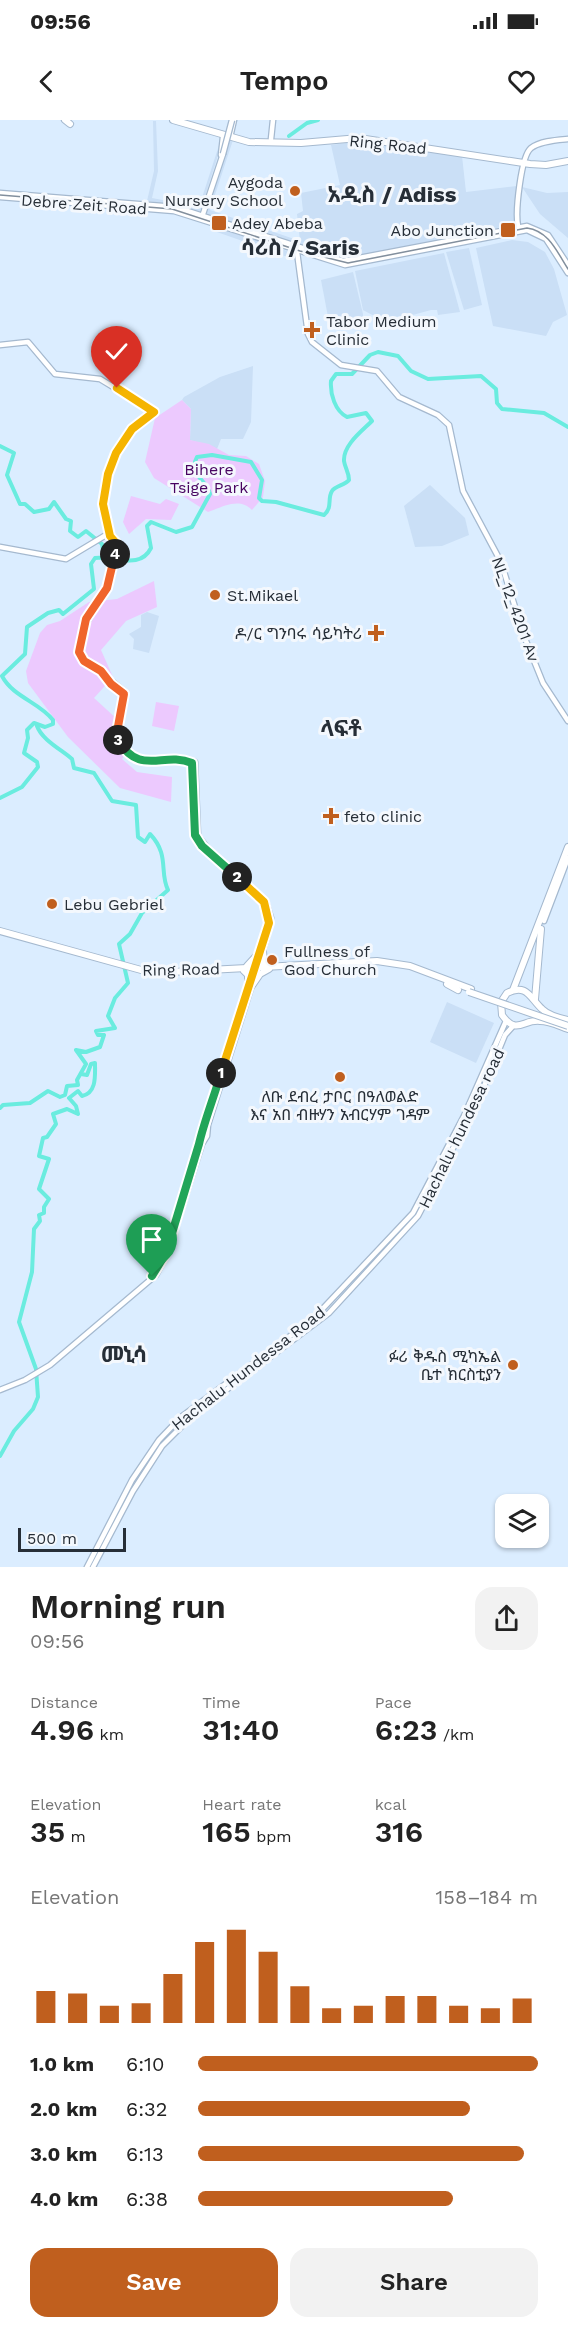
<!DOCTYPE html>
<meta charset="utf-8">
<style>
:root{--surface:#fff;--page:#f2f2f2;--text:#222;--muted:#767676;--accent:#c05f1e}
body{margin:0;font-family:"Work Sans","Noto Sans Ethiopic",sans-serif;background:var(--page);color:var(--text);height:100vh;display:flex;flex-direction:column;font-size:22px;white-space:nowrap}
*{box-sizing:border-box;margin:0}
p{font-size:20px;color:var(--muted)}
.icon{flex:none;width:33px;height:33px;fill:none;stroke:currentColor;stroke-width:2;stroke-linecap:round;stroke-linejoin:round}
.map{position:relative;height:1447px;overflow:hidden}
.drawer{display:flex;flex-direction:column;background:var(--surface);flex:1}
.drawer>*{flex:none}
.fabs{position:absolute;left:495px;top:1374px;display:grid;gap:12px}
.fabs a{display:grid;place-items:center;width:54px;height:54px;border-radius:12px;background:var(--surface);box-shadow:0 2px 4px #0004;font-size:30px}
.scale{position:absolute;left:18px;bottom:15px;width:108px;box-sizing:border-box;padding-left:6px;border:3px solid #262e37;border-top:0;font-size:16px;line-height:21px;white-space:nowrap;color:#262e37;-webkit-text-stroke:4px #f4f8fd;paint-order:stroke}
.pin{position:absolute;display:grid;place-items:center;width:51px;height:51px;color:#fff;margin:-62px -26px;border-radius:50% 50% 50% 0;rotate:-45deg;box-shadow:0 0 6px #0007}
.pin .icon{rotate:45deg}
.km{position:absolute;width:30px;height:30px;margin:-15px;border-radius:50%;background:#222;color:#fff;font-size:16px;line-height:30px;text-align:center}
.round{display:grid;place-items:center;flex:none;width:63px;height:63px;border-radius:18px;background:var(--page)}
.summary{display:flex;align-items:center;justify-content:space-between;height:102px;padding:0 30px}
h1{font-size:33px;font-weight:600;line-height:45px}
.stats{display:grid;grid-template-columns:repeat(3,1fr);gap:9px;height:102px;padding:6px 30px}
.stats div{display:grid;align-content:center}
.stats b{font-size:30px;font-weight:600}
.stats small{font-size:16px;font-weight:400}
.stats p{font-size:16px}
.chart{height:168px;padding:12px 30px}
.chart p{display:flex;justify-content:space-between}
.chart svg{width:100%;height:108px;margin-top:6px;stroke:var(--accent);stroke-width:6}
.cta{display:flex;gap:12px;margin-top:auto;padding:12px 30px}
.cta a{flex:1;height:69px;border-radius:18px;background:var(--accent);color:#fff;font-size:24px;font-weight:600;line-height:69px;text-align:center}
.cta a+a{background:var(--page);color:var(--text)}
ul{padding:0 30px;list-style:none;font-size:20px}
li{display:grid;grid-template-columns:96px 72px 1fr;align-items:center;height:45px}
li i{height:15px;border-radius:8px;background:var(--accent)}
.status{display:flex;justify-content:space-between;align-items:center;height:42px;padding:0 30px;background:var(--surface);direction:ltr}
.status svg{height:16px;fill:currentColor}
header{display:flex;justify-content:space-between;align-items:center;height:78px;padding:0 30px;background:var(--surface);font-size:27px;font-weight:600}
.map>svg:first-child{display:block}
.built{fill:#cadff6}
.green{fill:#ecc9fe}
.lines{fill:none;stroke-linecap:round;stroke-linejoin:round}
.river{stroke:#6aecdf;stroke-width:4}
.major-casing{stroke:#a5b9cf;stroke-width:7}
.highway-casing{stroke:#a5b9cf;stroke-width:8}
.major{stroke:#fff;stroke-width:4.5}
.highway{stroke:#fff;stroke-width:6}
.tram{stroke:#828f9d;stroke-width:1.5}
.major-bridge-casing{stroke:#a5b9cf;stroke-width:7;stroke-linecap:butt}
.highway-bridge-casing{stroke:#a5b9cf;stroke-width:8;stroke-linecap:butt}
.major-bridge{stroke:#fff;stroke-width:4.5}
.highway-bridge{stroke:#fff;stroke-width:6}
.split-1-casing{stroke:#fff;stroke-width:12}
.split-2-casing{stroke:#fff;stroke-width:12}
.split-3-casing{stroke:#fff;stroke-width:12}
.split-4-casing{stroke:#fff;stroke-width:12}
.split-5-casing{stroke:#fff;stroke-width:12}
.split-1{stroke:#22a559;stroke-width:8}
.split-2{stroke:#f5b400;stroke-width:8}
.split-3{stroke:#22a559;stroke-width:8}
.split-4{stroke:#f0652b;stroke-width:8}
.split-5{stroke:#f5b400;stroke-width:8}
.poi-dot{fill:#c05f1e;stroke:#f4f8fd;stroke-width:2}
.labels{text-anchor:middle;stroke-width:6;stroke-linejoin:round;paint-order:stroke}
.street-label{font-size:16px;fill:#262e37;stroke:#f4f8fd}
.poi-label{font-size:16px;fill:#262e37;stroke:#f4f8fd;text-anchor:start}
.park-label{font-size:16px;fill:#480461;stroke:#f4f8fd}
.district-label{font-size:22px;font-weight:bold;fill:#262e37;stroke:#f4f8fd}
</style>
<div class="status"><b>09:56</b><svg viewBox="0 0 49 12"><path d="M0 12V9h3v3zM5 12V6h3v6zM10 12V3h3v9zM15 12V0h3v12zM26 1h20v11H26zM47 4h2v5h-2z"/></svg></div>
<header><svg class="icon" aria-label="back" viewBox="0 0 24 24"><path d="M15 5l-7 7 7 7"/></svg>Tempo<svg class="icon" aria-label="heart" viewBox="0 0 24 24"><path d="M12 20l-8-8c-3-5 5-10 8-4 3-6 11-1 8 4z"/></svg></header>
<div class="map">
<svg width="568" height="1447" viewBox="0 0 568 1447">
<rect width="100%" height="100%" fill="#dbedff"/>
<g class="built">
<path d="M153,1H156L158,51L152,78L199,87L222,16L224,17L200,92L172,84L147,81L154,51Z"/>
<path d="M229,19L233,20L210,90L300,121L297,94L303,91L301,73L340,65L331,25L362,21L462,36L466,72L517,66L515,104L348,141L205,93Z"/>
<path d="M522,67L547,73L568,72V118L540,94Z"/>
<path d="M216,107L296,134V140L214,111Z"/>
<path d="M512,120L528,122L545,132L554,149L567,195L553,202L546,216L493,206L476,128Z"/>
<path d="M469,128L482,185L464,190L446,132Z"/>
<path d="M444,133L460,192L438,195L437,190H431L409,196L378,198L363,190L355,151Z"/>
<path d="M353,152L363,194V204L329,202L321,160Z"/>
<path d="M253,246L251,302L243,319H221L217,329L190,320L191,289L182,280L184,277L220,257Z"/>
<path d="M430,365L465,398L469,415L442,426L415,427L404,386Z"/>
<path d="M147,492L159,496L149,533L133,529L134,519L129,514L141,507V495Z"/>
<path d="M447,882L494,903L476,943L430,922Z"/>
</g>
<g class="green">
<path d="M182,280L191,289L190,320L209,324L229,335L246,336L259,344L265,361L263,377L252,390C239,377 223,387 208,392L154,358L145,342L155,298Z"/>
<path d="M131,376L160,384L166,379L179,384L171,400L146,399L129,414L123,402Z"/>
<path d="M154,461L157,487L126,501L101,530L113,557L94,578L118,600L115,614L125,634L122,639L137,652L172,657L171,682L120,668L68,617L28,563L26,551L40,513L47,505L60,501L89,482L117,479Z"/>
<path d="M156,582L179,586L174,611L152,606Z"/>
</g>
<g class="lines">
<g class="river">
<path d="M289,16L307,3L318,0"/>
<path d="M0,326L14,333L7,355L20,384H25L34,392L49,389L54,382L66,399L71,401L70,411L78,417L86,411L102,424L104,437"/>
<path d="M0,678L22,667L38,647L37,642L24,633L28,618L27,610L34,603L45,607L53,604V600C39,582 13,577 2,556L25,534L27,507L48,493L59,490L63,494L94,469L91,444L95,438C116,436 140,450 151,428L147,406L151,402L176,412L192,407L210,374C207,359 187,355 197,337L212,335L251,342L262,360L259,378L262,381L276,382L324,395C333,387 327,379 332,371C335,366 345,365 349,360C349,352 345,348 344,341C343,325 362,311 372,301L366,293L347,297C335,291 330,274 331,261L336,254H352L370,235L378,232L398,236L411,251L428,259L481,256L496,269L497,283L502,289L544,293L568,307"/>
<path d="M0,988L3,985L30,983L48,971L60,977L65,975L67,966L78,965L77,960L86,944L76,930L86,932L100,927L104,915H98L96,911L115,908L108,896L115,878L128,863L119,824L130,814L142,793L168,770C159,752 170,735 150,714L145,722L138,717L136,685L112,681L94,653L74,648L72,639C62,630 42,620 37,606"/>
<path d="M0,1336L14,1311L33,1289L38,1277L36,1249L19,1202L32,1152L34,1109L40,1101L39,1095L44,1093V1087L49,1079L39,1069L49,1039L39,1036L43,1018L47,1017L56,1004L53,994L67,989L78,994L76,986L69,978L78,971L82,976C97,973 95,955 95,943L91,944L87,955L81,954"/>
</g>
<defs>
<g id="major">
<path d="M231,13L234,0"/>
<path d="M271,19L273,0"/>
<path d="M221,35L223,17"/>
<path d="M0,73L175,87L343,141L527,106L548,115L568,145"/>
<path d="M0,77L174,91L345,145L527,110L546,119L568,153"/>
<path d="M202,97L223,34"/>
<path d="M518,106C515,92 521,36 531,28C540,21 557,20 568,19"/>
<path d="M297,132L308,214L312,222L341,245L377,251L399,277L438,295L449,305L463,371L501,442L524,516L543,563L568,601"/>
<path d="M0,225L28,222L55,254L100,259L153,291L132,309L111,344L102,379L110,415"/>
<path d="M0,427L66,439L106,415L114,417C118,423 117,428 116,435C114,446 113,457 108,467C98,490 75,508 81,536L125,572C125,586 117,601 118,614C121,655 174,633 195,642L198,716L209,730L266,782L271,798L266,820L208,1005L207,1016L202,1024L167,1135L156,1155L50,1245L25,1260L0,1270"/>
<path d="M544,801L568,738"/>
<path d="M250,860L261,825"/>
<path d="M199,1025L200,1014L205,1005"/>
<path d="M87,1447L132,1360L159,1320L181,1297L313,1199L413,1093L464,996L506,901"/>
<path d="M93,1447L133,1371L162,1326L194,1294L329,1193L418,1096L480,976L505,915L514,905"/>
</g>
<g id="highway">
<path d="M65,0L70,4"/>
<path d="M173,0L249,22L301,23L359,18L530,44L546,45L568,41"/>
<path d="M0,811L152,853L377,841L410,846L471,869"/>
<path d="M263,831L264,842L268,845"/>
<path d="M247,846L258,834"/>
<path d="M244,851L248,855V867"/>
<path d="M447,864L458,870"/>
<path d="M251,867L260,854L269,849"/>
<path d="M513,870L568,727"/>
<path d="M535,879L541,809"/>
<path d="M568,900C559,898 548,895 542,889C530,878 527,863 507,873L501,882L502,895C517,916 523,899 540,901C550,901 559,906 568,909"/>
</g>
</defs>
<use href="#major" class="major-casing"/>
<use href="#highway" class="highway-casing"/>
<use href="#major" class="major"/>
<use href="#highway" class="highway"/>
<path class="tram" d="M0,75L172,89L300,131L348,143L527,108C549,111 557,132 568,149"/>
<defs>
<path id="major-bridge" d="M223,34L232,0"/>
<path id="highway-bridge" d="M469,872L568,906"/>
</defs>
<use href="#major-bridge" class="major-bridge-casing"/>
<use href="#highway-bridge" class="highway-bridge-casing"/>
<use href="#major-bridge" class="major-bridge"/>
<use href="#highway-bridge" class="highway-bridge"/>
</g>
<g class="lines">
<defs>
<path id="split-1" d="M152,1156L166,1133L199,1024C204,1002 214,977 221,953"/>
<path id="split-2" d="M221,953L269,803L264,782L237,757"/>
<path id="split-3" d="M118,620C140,657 163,631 192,643L195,715L202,726L237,757"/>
<path id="split-4" d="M115,434L107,468L86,499L79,532L84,541L101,551L111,564L124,574L117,612L118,620"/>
<path id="split-5" d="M115,434L116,423L110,416L103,384L108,354L116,333L132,309L154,292L117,268"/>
</defs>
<use href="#split-1" class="split-1-casing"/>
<use href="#split-2" class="split-2-casing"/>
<use href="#split-3" class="split-3-casing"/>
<use href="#split-4" class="split-4-casing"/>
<use href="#split-5" class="split-5-casing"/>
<use href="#split-1" class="split-1"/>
<use href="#split-2" class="split-2"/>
<use href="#split-3" class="split-3"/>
<use href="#split-4" class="split-4"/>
<use href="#split-5" class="split-5"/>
</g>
<g class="poi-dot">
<circle cx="295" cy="71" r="6"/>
<rect x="211" y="95" width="16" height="16" rx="3"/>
<rect x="500" y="102" width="16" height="16" rx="3"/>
<path d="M309 201h6v6h6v6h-6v6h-6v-6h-6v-6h6z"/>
<circle cx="215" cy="475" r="6"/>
<path d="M373 504h6v6h6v6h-6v6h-6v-6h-6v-6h6z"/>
<path d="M328 687h6v6h6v6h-6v6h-6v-6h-6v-6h6z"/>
<circle cx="52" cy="784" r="6"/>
<circle cx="272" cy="840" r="6"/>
<circle cx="340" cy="957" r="6"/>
<circle cx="513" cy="1245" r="6"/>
</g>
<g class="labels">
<g class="street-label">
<text transform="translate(388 24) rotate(6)" y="6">Ring Road</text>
<text transform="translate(84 84) rotate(4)" y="6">Debre Zeit Road</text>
<text transform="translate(516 489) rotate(70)" y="6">NL_12_4201 Av</text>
<text transform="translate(181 849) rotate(-1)" y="6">Ring Road</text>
<text transform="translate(461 1008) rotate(-64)" y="6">Hachalu hundesa road</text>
<text transform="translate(248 1248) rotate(-38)" y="6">Hachalu Hundessa Road</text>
</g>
<g class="poi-label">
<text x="283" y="68" text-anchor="end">Aygoda<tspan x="283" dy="18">Nursery School</tspan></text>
<text x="232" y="109">Adey Abeba</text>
<text x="494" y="116" text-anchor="end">Abo Junction</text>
<text x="326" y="207">Tabor Medium<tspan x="326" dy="18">Clinic</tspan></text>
<text x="227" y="481">St.Mikael</text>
<text x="362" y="519" text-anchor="end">ዶ/ር ግንባሩ ሳይካትሪ</text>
<text x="344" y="702">feto clinic</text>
<text x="64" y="790">Lebu Gebriel</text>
<text x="284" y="837">Fullness of<tspan x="284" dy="18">God Church</tspan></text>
<text x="340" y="982" text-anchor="middle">ለቡ ደብረ ታቦር በዓለወልድ<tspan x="340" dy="18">እና አበ ብዙሃን አብርሃም ገዳም</tspan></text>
<text x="501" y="1242" text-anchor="end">ፉሪ ቅዱስ ሚካኤል<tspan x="501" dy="18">ቤተ ክርስቲያን</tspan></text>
</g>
<g class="park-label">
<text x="209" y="355">Bihere<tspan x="209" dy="18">Tsige Park</tspan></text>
</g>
<g class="district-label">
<text x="392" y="82">አዲስ / Adiss</text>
<text x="300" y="135">ሳሪስ / Saris</text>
<text x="341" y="616">ላፍቶ</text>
<text x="124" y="1242">መኒሳ</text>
</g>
</g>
</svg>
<div class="fabs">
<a><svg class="icon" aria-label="layers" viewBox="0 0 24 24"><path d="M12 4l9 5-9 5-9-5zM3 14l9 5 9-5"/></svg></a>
</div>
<div class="scale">500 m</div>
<div class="pin" style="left:152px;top:1156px;background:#1e9e55"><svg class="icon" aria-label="arrive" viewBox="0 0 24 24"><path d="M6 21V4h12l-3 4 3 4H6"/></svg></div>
<div class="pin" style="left:117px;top:268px;background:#d93025"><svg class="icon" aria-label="check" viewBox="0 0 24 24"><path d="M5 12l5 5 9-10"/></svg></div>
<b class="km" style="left:221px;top:953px">1</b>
<b class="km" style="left:237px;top:757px">2</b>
<b class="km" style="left:118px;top:620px">3</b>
<b class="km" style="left:115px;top:434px">4</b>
</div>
<section class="drawer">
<div class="summary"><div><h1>Morning run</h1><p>09:56</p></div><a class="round"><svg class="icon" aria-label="share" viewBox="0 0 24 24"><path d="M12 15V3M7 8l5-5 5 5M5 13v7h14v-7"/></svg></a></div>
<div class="stats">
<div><p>Distance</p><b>4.96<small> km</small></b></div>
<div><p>Time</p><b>31:40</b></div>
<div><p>Pace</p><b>6:23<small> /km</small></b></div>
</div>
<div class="stats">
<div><p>Elevation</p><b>35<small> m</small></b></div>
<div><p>Heart rate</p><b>165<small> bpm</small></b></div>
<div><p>kcal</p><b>316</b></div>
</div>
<div class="chart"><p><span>Elevation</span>158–184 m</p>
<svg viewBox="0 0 160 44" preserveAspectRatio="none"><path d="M5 44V31M15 44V32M25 44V37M35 44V36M45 44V24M55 44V11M65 44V6M75 44V15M85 44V29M95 44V38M105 44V37M115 44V33M125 44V33M135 44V37M145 44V38M155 44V34"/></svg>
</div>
<ul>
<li><b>1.0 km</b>6:10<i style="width:100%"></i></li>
<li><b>2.0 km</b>6:32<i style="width:80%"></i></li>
<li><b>3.0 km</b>6:13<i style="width:96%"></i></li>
<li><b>4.0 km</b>6:38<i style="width:75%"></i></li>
</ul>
<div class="cta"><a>Save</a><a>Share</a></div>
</section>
